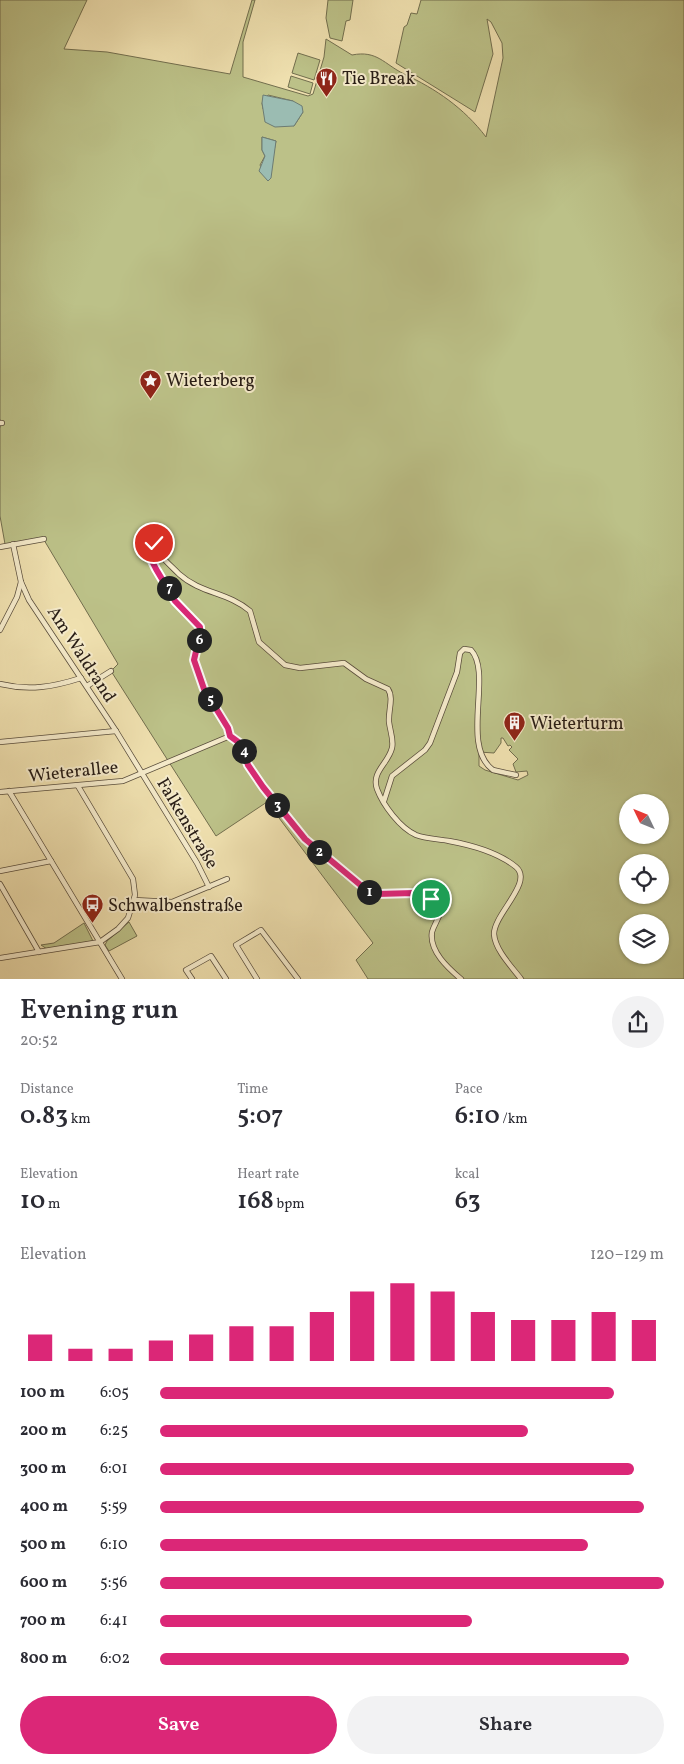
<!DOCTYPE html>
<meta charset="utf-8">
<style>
:root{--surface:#fff;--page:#f2f2f3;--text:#2b2b33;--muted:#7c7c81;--accent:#db2777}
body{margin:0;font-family:Vollkorn,serif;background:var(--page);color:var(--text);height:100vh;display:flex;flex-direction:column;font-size:19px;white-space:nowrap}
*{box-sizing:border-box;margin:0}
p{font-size:16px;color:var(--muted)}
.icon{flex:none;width:28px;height:28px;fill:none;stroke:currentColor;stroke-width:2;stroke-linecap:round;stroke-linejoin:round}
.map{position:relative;height:979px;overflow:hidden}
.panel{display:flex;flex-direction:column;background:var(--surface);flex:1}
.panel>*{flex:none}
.needle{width:32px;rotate:313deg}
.fabs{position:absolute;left:619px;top:794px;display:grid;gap:10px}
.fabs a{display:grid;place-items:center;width:50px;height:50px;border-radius:50%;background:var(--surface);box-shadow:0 1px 4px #0004;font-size:25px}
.pin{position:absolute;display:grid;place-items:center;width:42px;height:42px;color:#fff;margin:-21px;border:2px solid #fff;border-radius:50%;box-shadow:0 1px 5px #0007}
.km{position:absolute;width:25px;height:25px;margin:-12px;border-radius:50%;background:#222;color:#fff;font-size:14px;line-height:25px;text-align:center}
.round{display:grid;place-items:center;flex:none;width:52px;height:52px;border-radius:26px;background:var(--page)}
.summary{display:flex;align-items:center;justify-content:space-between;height:85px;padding:0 20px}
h1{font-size:28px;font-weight:600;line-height:38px}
.figures{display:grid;grid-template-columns:repeat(3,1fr);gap:8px;height:85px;padding:5px 20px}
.figures div{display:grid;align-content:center}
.figures b{font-size:25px;font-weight:600}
.figures small{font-size:14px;font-weight:400}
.figures p{font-size:14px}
.chart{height:140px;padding:10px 20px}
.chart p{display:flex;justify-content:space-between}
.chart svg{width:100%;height:90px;margin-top:5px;stroke:var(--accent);stroke-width:6}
.primary-button{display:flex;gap:10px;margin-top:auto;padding:10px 20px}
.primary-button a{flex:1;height:58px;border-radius:30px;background:var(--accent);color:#fff;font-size:20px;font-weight:600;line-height:58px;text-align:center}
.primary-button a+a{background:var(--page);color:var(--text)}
ul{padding:0 20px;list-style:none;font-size:16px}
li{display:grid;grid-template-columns:80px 60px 1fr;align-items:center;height:38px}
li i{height:12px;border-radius:6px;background:var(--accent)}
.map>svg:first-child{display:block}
.green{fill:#bcc188;stroke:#726e4e;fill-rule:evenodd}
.water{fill:#9bbcb2;stroke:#6d7c73}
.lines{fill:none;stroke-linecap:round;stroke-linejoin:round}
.street-casing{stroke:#594d3c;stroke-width:6}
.street{stroke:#f5ebcb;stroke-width:4.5}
.route-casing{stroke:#fff;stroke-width:10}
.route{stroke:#db2777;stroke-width:6}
.labels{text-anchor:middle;stroke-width:4;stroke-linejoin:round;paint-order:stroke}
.poi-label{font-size:18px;fill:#271c15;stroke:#f5ebcb;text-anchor:start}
.street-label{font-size:18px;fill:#271c15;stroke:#f5ebcb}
</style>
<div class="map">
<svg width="684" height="979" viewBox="0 0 684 979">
<rect width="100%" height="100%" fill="#efe0af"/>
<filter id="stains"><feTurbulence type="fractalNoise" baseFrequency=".004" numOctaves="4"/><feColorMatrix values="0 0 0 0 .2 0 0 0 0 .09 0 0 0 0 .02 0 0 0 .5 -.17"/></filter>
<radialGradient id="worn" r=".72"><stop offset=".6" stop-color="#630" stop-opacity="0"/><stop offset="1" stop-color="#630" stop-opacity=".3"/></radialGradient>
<g class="green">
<path d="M0,0H87L64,49L107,52L230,74L252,0H255L243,42V77L308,96L313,94L324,57L326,39L352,55C377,50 384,64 404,74C436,89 464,108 486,137L503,58L502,43L491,22L487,19L493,54L475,112L396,63L404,27L407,25L411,13L417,14L421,0H684V979H368L356,960L373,943L267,802L216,836L111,671L118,664L44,540L5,544L0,516V428L2,423L0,419ZM268,95L293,101L303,112L294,126L263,109L262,103ZM262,137L276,141L268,181L260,165L265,156L262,150ZM501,738H503L508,746L510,745L512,747L509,750L518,759L513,764L516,772L527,771L528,775L518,780L485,770L479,766V752L494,753L501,743ZM628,802H660V835H628ZM628,862H660V895H628ZM628,922H660V955H628Z"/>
<path d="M328,0H353L350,20L346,21L342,41L330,38L326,18Z"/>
<path d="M298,53L320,60L314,80L292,73Z"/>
<path d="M291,76L313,83L310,94L288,87Z"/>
<path d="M129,922L137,936L109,951L105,945L107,941Z"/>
<path d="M84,923L93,941L47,949L41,945L54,943Z"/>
</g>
<g class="water">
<path d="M263,95L293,101L302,106L303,112L294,126L275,127L265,122L262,103Z"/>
<path d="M262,137L276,141L271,178L268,181L259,171L265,156L262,150Z"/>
</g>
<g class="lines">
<defs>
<g id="street">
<path d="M0,423H2"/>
<path d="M13,544L21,582L29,600L116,731L197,863L209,887"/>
<path d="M0,547L44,539"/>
<path d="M0,630L17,597L21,582"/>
<path d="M0,684C29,691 53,687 81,678"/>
<path d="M87,686L111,671"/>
<path d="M0,742L116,731"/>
<path d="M9,791L122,979"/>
<path d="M0,792L123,781L230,736"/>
<path d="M384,801L392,776L425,750L430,743L457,672L460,653L464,649L471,650C493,673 460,746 493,770L516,775"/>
<path d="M0,871L51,861"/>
<path d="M0,884L39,952"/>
<path d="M134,900L172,902L227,879"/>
<path d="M0,958L100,942L118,929L128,918L135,895L133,879L78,786"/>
<path d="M192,979L186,970L211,956L226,979"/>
<path d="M257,979L236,945L261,930L298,979"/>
<path d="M461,979C448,968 429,951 432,932C434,925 438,920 440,913C436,880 383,902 363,888C318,857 281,815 251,770C246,762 245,753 241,745C238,740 232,739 230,735C228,733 229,730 228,728C218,706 201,688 194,664C191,651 202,640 199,627L175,601L150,560L141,539L144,530C154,531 153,544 157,551C163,559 172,567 179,574C201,594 228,592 250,611L259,642L285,665L300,668L344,663L366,679L388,689C394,698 388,711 389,722C390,731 394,740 392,748C388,764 371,772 377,789C383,805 400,828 416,835C426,839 439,839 449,841C471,845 499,853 516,867C534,882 494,914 494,934C495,950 512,967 521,979"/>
</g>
</defs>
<use href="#street" class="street-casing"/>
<use href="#street" class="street"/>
</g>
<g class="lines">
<defs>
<path id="route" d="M154,543L150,533L143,531L142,541L156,569L175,601L200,627V634L194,660L204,689L228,728L230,736L241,744L248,765L263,787L305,839L364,888L377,894L414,893L431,899"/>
</defs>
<use href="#route" class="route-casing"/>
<use href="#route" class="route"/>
</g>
<defs>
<symbol id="restaurant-pin" viewBox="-11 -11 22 30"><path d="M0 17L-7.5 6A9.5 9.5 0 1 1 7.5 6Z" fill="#8f2418" stroke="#f5ebcb"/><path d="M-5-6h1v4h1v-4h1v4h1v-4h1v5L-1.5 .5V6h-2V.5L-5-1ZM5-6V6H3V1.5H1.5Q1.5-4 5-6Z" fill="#fff"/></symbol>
<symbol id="sight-pin" viewBox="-11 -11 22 30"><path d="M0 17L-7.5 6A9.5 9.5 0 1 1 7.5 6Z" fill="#8f2418" stroke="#f5ebcb"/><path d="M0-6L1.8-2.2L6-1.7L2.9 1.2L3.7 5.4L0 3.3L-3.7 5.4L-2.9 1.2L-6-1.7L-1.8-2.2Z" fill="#fff"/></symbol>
<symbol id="building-pin" viewBox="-11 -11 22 30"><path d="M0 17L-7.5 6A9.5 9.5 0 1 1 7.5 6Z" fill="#8f2418" stroke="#f5ebcb"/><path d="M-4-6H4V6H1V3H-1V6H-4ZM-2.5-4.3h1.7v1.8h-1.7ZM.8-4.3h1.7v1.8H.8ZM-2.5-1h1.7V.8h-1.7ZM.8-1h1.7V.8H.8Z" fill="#fff"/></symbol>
<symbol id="bus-pin" viewBox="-11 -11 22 30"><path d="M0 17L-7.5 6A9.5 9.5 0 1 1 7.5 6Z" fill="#8f2418" stroke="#f5ebcb"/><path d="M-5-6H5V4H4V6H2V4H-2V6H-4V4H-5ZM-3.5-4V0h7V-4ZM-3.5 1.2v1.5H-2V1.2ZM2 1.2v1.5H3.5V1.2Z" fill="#fff"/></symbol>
</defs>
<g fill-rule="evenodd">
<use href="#restaurant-pin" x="314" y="66" width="25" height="34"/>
<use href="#sight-pin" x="138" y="368" width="25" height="34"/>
<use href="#building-pin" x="502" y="710" width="25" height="34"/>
<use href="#bus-pin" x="80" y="892" width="25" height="34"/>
</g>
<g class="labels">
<g class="poi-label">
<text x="342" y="84">Tie Break</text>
<text x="166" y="386">Wieterberg</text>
<text x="530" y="729">Wieterturm</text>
<text x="108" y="911">Schwalbenstraße</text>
</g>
<g class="street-label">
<text transform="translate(82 654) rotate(57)" y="6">Am Waldrand</text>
<text transform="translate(73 771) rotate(-6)" y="6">Wieterallee</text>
<text transform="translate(188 823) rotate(59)" y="6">Falkenstraße</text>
</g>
</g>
<rect width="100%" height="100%" filter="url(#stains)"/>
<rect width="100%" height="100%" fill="url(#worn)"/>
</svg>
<div class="fabs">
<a><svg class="needle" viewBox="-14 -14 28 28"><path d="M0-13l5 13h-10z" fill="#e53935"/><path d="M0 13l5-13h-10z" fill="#7c7c81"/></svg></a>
<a><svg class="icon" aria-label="locate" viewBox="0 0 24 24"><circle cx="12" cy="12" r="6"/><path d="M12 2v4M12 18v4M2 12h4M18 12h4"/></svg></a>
<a><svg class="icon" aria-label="layers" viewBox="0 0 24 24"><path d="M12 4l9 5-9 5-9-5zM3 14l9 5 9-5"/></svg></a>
</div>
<div class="pin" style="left:431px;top:899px;background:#1e9e55"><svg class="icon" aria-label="arrive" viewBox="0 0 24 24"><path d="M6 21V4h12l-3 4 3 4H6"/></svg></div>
<div class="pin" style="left:154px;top:543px;background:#d93025"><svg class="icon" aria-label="check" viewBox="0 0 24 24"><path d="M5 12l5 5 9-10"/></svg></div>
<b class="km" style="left:369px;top:892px">1</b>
<b class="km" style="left:319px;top:852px">2</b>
<b class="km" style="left:277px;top:805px">3</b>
<b class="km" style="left:244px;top:751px">4</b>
<b class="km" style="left:210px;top:699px">5</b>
<b class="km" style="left:199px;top:640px">6</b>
<b class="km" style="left:169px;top:588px">7</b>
</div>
<section class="panel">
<div class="summary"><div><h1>Evening run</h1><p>20:52</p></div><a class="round"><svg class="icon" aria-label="share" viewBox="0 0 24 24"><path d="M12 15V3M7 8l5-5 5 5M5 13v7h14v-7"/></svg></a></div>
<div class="figures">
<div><p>Distance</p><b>0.83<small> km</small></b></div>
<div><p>Time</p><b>5:07</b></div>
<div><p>Pace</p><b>6:10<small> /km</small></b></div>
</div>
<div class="figures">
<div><p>Elevation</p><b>10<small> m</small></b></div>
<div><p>Heart rate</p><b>168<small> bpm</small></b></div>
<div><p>kcal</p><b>63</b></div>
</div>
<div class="chart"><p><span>Elevation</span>120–129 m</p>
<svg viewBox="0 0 160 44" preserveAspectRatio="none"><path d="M5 44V31M15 44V38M25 44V38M35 44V34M45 44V31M55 44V27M65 44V27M75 44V20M85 44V10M95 44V6M105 44V10M115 44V20M125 44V24M135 44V24M145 44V20M155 44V24"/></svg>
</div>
<ul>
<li><b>100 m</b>6:05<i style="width:90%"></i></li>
<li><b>200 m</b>6:25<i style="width:73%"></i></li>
<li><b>300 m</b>6:01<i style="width:94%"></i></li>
<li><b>400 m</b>5:59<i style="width:96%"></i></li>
<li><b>500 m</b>6:10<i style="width:85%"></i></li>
<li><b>600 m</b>5:56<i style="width:100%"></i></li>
<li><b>700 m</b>6:41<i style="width:62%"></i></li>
<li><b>800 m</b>6:02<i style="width:93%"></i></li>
</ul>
<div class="primary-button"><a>Save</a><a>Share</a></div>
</section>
